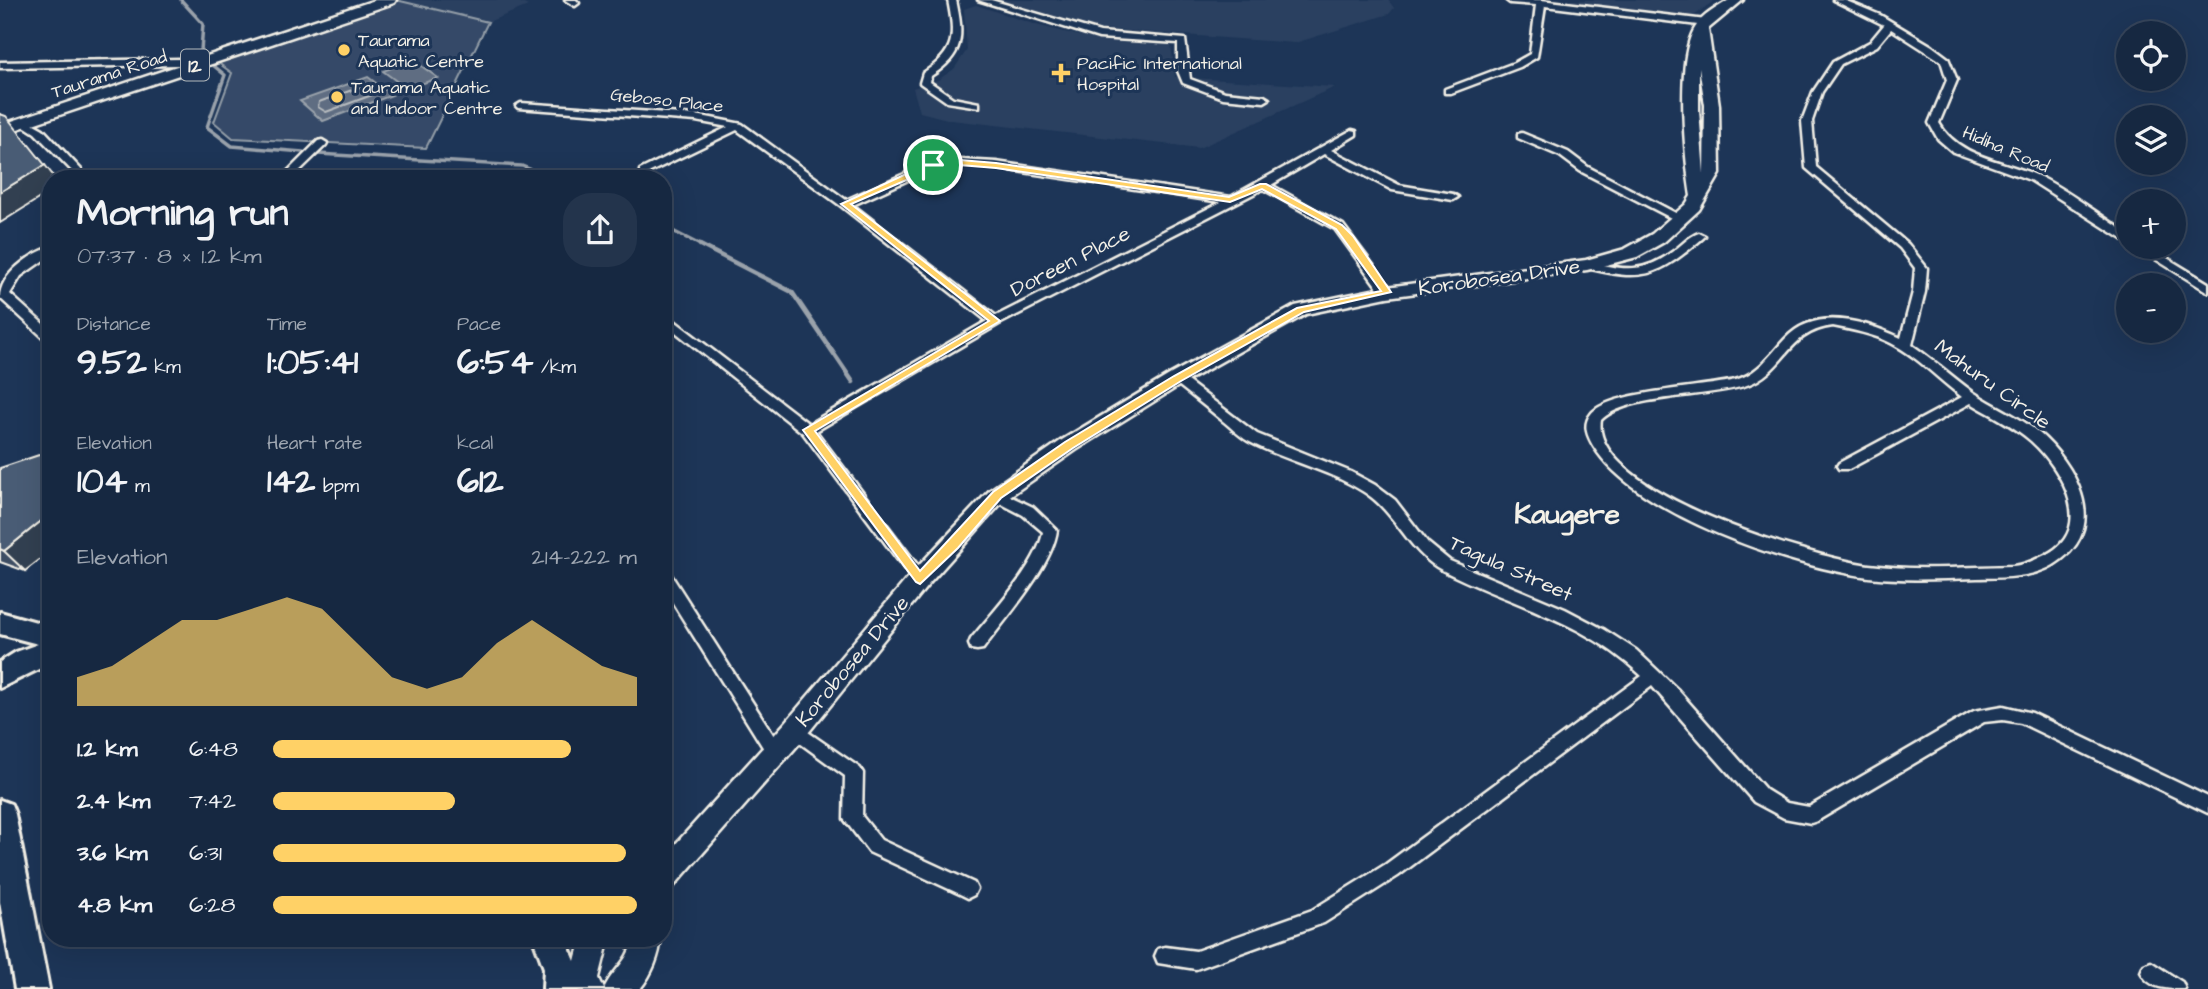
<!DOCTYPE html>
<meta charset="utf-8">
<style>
:root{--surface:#162841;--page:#23344c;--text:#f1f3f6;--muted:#9ea6b1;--line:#35445a;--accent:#ffd166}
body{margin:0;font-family:"Architects Daughter",sans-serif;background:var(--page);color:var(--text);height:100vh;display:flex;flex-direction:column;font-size:26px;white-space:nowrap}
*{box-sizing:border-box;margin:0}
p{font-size:23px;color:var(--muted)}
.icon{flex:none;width:38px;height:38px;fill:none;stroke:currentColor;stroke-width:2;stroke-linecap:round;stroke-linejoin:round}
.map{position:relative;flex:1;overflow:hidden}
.panel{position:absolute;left:42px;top:170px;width:630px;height:777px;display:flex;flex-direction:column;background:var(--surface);border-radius:28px;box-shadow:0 7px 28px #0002,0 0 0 2px var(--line)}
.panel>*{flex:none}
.buttons{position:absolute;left:2116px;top:21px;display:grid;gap:14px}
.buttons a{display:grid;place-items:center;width:70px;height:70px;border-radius:50%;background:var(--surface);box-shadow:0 7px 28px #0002,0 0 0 2px var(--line);font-size:35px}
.pin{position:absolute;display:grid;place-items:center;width:60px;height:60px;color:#fff;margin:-30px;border:4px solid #fff;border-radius:50%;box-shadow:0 2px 7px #0007}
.round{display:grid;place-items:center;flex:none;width:74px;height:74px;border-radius:28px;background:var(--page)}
.headline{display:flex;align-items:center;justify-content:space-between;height:119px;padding:0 35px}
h1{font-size:38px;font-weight:800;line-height:52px}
.figures{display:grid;grid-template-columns:repeat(3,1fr);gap:10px;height:119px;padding:7px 35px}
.figures div{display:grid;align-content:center}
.figures b{font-size:35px;font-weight:800}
.figures small{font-size:19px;font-weight:400}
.figures p{font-size:19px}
.chart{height:196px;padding:14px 35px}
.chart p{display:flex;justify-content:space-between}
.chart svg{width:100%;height:126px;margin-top:7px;fill:var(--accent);opacity:.7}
ul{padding:0 35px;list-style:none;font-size:23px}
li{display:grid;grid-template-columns:112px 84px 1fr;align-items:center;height:52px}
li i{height:18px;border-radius:9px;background:var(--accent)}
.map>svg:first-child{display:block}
.built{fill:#2a4060}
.green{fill:#354a67;stroke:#949ea8;stroke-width:2}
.water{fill:#5e6d82;stroke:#9aa2ab;stroke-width:2}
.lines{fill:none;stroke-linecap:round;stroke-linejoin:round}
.shore{stroke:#b8bcbf;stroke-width:2}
.stream-far1{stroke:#9aa2ab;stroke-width:3.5}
.stream{stroke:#9aa2ab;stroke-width:4.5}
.minor-casing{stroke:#f4f1e8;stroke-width:5}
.secondary-casing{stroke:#f4f1e8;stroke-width:5}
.primary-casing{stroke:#f4f1e8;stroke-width:5}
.trunk-casing{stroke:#f4f1e8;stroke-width:6}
.minor{fill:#1d3557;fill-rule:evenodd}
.secondary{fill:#1d3557;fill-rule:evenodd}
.primary{fill:#1d3557;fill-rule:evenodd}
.trunk{fill:#1d3557;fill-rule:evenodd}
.wall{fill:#3e4e64;stroke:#f4f1e8;stroke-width:2}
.shaded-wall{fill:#324051;stroke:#f4f1e8;stroke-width:2}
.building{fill:#485b74;stroke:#f4f1e8;stroke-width:2}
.route{fill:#ffd166;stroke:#fff;stroke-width:2;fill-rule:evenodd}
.poi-dot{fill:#ffd166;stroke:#1d3557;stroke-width:2.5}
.labels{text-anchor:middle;stroke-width:6;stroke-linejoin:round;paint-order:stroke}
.far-poi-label{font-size:18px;fill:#f4f1e8;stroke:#1d3557;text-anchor:start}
.far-street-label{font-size:18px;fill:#f4f1e8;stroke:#1d3557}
.shield{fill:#1d3557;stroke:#b4b9bc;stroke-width:2}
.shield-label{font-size:19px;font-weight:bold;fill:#f4f1e8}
.street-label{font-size:21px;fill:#f4f1e8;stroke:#1d3557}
.district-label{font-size:28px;font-weight:bold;fill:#f4f1e8;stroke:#1d3557}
</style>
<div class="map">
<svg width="2208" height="989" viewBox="0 0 2208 989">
<rect width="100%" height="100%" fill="#1d3557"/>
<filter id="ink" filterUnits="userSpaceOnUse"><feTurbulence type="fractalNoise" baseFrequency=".0143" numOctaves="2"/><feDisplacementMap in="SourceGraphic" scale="14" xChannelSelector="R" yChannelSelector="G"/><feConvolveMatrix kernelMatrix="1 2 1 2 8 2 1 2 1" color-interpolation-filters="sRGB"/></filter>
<g filter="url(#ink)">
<g class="built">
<path d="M396,0H515L528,6L488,22Z"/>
<path d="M997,0H1388L1394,8L1389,14L1295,43L1088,28Z"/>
<path d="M1556,0H1715L1694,16Z"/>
<path d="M976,5L1036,25L1081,36L1171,44L1175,77L1335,87L1199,148L951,120L920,112L913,88L938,80L954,69L967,50L964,9Z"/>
</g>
<path class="green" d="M396,0L488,22L426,148L233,138L214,122L232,73L217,62Z"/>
<g class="water">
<path d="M413,60L438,78L407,89L383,71Z"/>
<path d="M368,77L392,95L323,121L300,101Z"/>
</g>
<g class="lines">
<path class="shore" d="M366,85L374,90L372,95L326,112L318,107L319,102Z"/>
<g class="stream-far1">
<path d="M181,0L203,24L201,51"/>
<path d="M214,66L225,75L207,127L232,146L303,152"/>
<path d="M318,154L522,166L552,178"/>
<path d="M663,226L704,247"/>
</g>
<path class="stream" d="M700,245L792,292L853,382"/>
<defs>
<g id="minor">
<path d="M565,0H576L579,3L575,6Z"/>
<path d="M948,0H956C964,37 964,55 931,76L930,82L953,98L979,103V107L947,102L920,83L923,73C956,52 955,36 948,0Z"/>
<path d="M978,0H991L1100,32L1185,39L1190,79L1225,92L1264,96L1269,99L1264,102L1223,98L1183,83L1178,71V43L1099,38Z"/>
<path d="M1506,0H1541L1706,20L1710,23L1706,26L1545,6L1537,57L1520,67L1451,93H1445V89L1514,63L1530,54L1536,5L1510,3Z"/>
<path d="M1833,0H1844L1880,15L1932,46L1948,58L1957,80L1939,123C1959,158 2002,160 2036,175C2065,188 2100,216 2128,233V241L2124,240L2030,180L1953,152L1938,139L1929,123L1947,80L1941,61L1891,29L1877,46L1841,64L1822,92L1812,121L1816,167L1908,244L1927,268L1925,292L1912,345C1933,359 1952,377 1973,392C1994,406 2019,416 2039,433C2074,463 2109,524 2062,559C2037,579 2007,577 1977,578C1941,579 1905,581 1869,577C1792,567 1636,515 1594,447C1588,437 1582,425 1591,414C1608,391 1704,388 1735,380C1758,374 1769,356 1785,339C1815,306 1865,321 1901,338L1913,292L1915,268L1900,248L1806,168L1802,121L1813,92L1833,62L1870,42L1884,25ZM1833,326C1853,330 1873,334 1891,343C1918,357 1938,379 1962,397L1839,463L1837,466L1839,469H1849L1971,403C1991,415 2013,425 2031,441C2062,469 2098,531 2043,556C2033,561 2024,565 2013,566C1965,567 1916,571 1869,565C1814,558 1589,492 1601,420C1627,394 1709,398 1747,385C1787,370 1786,332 1833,326Z"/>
<path d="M180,59L198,61L203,64L198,67L180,65L0,68V62Z"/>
<path d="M521,103L696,115L742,124L846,200L929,163L960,160L996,162L1231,197L1352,130L1356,131V135L1331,150L1399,185L1453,194L1458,197L1453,200L1392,190L1324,154L1271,185L1343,225L1391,289V295H1383L1335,229L1263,189L999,324L816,431L925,575L927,579L925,583H915L803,433L663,322V312L809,424L987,321L841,206L737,130L644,175L640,174V170L728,127L696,121L518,108L516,106ZM960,166L996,168L1221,202L996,316L853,205L935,168Z"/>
<path d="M25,119L43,129L89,178H79L35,133L21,124L20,122Z"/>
<path d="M1522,133L1568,152L1588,167L1687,219L1685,221H1677L1580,171L1560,156L1518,138V134Z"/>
<path d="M322,140L327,143L326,145L292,178H281L318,141Z"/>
<path d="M1699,233L1705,236L1703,238C1656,278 1643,282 1583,267L1581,265L1587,262C1621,269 1642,275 1672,252C1681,246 1689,236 1699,233Z"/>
<path d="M51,247V255L21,276L10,294L51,331V342L47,341L0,298C0,274 30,254 51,247Z"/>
<path d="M2136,247H2149L2208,283V292Z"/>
<path d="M1178,374L1257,434L1351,472L1375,485L1395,500L1428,543L1450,561L1565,609L1605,630L1636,650L1677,689L1766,790L1787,803L1809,807L1974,711L2003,706L2032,713L2208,797V813L2021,723L2003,720L1984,722L1817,821L1811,823L1784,818L1754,802L1652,686L1398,876L1324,923L1196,969L1158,963L1155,956L1158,949L1165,947L1196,951L1312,910L1386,864L1642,676C1582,619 1513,606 1442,570C1409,553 1396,512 1364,492C1328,469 1285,461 1248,441C1239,436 1231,427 1223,421C1207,408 1190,394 1173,381L1172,378Z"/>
<path d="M997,490L1033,507L1057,530C1052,567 1005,619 983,649L977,650L971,649L969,644L971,639C992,613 1038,564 1043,532L1023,515L992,499L990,495L992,491Z"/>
<path d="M663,568L668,570L781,747L783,752L781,757L775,759L769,757L663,587Z"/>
<path d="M795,723L860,768L863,773L862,816L881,840L974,883L977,889L974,895L968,898L962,895L869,852L844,819L845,776L789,735L787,730L789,725Z"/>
<path d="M2151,962L2182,982L2185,989C2167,989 2149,989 2141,972L2144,965Z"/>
</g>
<g id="secondary">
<path d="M1729,0H1743L1708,29L1719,105L1720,174L1699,210L1664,242L1637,257L1587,270L1387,297L1306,314L1185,382L1076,450L1004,500L928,585L804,738L673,887L663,891V858L786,722L912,573L990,490L1062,440L1171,374L1295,306L1387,287L1586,260L1625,249L1652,234L1686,204L1691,196C1685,159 1675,60 1695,28C1702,15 1717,8 1729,0ZM1699,67L1705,105L1704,174L1699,111Z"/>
<path d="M581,938H609L599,978L604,989H573L570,980Z"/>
<path d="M633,938H661C659,957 652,974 640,989H604C613,969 630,961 633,938Z"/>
</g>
<path id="primary" d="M375,0H396L394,3L0,135V125Z"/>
<g id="trunk">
<path d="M0,612L51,626V663L0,688V662L16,652L38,644L0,634Z"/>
<path d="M0,800L11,804L15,814L49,989H15L0,902Z"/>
<path d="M533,938H565L578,968L577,989H543L544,968Z"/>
</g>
</defs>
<use href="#minor" class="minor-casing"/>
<use href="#secondary" class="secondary-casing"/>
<use href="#primary" class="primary-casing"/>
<use href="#trunk" class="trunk-casing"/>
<use href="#minor" class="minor"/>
<use href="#secondary" class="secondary"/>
<use href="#primary" class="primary"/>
<use href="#trunk" class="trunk"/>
</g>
<path class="wall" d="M0,468L25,571L0,562Z"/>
<g class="shaded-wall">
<path d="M45,165L55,178H51V191L0,223V192Z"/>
<path d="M51,513V551L25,571L4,551Z"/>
</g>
<g class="building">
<path d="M0,114L6,116L45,165L0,192Z"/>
<path d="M51,451V513L4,551L0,549V468Z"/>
</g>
</g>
<path class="route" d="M960,160L996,163L1229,197L1260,184H1266L1342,225L1353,236L1391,292L1304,312L1181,381L1073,448L1001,498L958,548L920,584L916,582L803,430L989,321L841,204L930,163ZM960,165L996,168L1230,202L1262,189L1336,229L1381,291L1297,308L1174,376L1065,442L993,492L920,571L815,431L1000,321L851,204L934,168Z"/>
<g class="poi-dot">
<circle cx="344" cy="50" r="7"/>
<path d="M1057.5 62.5h7v7h7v7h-7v7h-7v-7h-7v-7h7z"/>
<circle cx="337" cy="97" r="7"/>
</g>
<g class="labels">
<g class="far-poi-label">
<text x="358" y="46">Taurama<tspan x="358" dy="21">Aquatic Centre</tspan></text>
<text x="1077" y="69">Pacific International<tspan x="1077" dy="21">Hospital</tspan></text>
<text x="351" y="93">Taurama Aquatic<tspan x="351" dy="21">and Indoor Centre</tspan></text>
</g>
<g class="far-street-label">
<text transform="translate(109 74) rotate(-18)" y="6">Taurama Road</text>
<text transform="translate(667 100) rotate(6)" y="6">Geboso Place</text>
<text transform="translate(2006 149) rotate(23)" y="6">Hidiha Road</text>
</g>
<rect class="shield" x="181" y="49.5" width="28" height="31" rx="5"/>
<g class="shield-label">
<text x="195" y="72">12</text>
</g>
<g class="street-label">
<text transform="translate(1070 261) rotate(-27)" y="7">Doreen Place</text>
<text transform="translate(1499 277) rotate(-8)" y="7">Korobosea Drive</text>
<text transform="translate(1993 384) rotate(36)" y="7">Mahuru Circle</text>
<text transform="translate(1511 568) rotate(24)" y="7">Tagula Street</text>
<text transform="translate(852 661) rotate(-50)" y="7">Korobosea Drive</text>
</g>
<g class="district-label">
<text x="1567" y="523">Kaugere</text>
</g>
</g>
</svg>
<div class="buttons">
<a><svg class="icon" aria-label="locate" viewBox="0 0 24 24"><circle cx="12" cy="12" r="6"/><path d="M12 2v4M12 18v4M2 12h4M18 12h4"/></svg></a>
<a><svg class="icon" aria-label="layers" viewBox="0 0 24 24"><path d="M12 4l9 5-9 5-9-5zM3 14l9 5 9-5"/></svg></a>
<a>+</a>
<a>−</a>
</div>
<div class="pin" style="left:933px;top:165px;background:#1e9e55"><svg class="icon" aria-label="arrive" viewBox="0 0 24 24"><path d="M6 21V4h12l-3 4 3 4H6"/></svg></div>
<section class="panel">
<div class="headline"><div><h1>Morning run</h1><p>07:37 · 8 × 1.2 km</p></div><a class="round"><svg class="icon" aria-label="share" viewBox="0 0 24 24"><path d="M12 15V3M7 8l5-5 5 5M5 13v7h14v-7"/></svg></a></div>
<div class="figures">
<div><p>Distance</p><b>9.52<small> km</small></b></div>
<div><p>Time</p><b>1:05:41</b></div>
<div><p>Pace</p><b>6:54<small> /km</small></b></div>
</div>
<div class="figures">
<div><p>Elevation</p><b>104<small> m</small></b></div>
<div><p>Heart rate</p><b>142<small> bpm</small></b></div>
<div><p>kcal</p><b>612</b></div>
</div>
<div class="chart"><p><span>Elevation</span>214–222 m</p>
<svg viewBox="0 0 160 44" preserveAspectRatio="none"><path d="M0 44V34L10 30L20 22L30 14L40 14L50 10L60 6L70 10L80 22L90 34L100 38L110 34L120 22L130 14L140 22L150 30L160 34V44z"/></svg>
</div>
<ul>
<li><b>1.2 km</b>6:48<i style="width:82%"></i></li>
<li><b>2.4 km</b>7:42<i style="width:50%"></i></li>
<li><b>3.6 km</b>6:31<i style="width:97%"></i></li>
<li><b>4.8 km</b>6:28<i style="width:100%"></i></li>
</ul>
</section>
</div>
